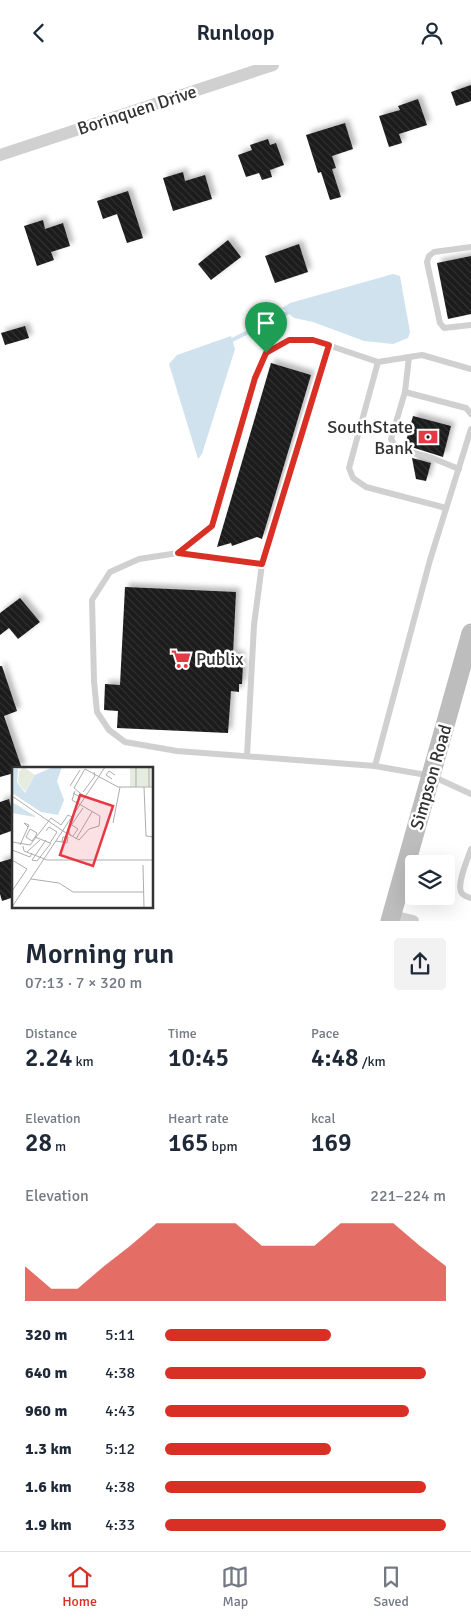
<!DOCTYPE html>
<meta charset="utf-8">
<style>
:root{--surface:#fff;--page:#f2f2f3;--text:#1f2937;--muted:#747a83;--line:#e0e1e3;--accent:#d93025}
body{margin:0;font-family:Signika,sans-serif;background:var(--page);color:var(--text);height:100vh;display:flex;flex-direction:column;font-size:19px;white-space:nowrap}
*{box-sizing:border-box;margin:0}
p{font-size:16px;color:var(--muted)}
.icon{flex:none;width:28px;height:28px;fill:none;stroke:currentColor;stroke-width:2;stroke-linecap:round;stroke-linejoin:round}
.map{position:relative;height:856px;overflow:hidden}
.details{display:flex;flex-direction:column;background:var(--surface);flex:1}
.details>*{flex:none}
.fabs{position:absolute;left:405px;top:790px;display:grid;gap:10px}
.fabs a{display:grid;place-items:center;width:50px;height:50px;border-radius:5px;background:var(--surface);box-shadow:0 5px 20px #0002;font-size:25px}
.pin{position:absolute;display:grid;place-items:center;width:42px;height:42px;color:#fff;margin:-51px -21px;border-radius:50% 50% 50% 0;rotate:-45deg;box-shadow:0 0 5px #0007}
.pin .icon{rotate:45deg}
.round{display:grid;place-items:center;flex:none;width:52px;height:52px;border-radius:5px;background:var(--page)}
.headline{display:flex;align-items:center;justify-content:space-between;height:85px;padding:0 25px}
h1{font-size:28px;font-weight:600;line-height:38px}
.metrics{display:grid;grid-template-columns:repeat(3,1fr);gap:8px;height:85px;padding:5px 25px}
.metrics div{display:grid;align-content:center}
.metrics b{font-size:25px;font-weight:600}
.metrics small{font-size:14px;font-weight:400}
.metrics p{font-size:14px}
.chart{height:140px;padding:10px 25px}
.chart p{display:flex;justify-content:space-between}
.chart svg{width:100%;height:90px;margin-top:5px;fill:var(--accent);opacity:.7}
ul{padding:0 25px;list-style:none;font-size:16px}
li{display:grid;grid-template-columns:80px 60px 1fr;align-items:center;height:38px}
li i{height:12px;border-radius:6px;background:var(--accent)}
header{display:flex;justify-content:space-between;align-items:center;height:65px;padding:0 25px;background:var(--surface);font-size:22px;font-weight:600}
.dock{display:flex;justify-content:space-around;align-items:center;height:70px;border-top:1px solid var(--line);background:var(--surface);font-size:14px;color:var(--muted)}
.dock a{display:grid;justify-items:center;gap:2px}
.dock .selected{color:var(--accent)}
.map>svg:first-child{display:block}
.water{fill:#cfe2ee}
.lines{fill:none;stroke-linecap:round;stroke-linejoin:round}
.stream{stroke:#cfe2ee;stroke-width:4}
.building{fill:url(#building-back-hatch);filter:url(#shadow)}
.service{stroke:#d0d0d0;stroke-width:6}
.minor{stroke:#d0d0d0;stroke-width:12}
.secondary{stroke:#bdbdbd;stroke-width:19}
.route-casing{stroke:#fff;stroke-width:10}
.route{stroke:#d93025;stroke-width:6}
.labels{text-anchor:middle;stroke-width:5;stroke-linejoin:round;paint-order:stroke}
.street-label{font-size:18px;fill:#333;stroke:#fff}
.poi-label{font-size:18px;fill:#333;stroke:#fff;text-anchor:end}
.inset-road{fill:none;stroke:#adadad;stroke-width:1}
.view{fill:#e63946;fill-opacity:0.15;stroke:#e63946;stroke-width:2.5}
.inset-edge{fill:none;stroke:#333;stroke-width:2.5}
</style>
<header><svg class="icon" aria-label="back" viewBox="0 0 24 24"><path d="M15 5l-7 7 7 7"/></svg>Runloop<svg class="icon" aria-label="person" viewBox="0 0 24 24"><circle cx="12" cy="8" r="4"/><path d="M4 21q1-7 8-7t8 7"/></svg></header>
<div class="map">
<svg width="471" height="856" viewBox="0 0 471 856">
<defs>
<pattern id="building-back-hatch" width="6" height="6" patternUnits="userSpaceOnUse" patternTransform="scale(1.25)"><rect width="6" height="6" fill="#1a1a1a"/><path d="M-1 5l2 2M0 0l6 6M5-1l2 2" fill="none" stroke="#333"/></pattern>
<filter id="shadow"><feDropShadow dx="4" dy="-4" stdDeviation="2.5" flood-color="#0004"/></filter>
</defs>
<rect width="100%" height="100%" fill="#fff"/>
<g class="water">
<path d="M393,209L400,211L410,267L408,273L393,279L364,276L313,257L294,253L282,243L290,238Z"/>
<path d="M231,271L235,284L202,389L198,394L169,299L177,290Z"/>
</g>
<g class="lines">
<path class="stream" d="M232,275L287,248"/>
</g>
<g class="building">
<path d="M471,20V36L456,41L451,27Z"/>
<path d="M418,34L427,60L399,69L402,78L389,82L379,51L400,45L398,41Z"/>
<path d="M345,58L353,84L332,91L336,103L332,104L341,132L330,135L321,107L318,108L306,70Z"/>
<path d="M268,74L270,80L276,78L284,100L270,105L272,112L262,115L259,108L246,112L238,90L252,85L250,80Z"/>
<path d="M183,107L185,116L205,110L212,134L173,146L163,113Z"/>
<path d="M128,126L143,173L127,178L117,149L103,154L97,136Z"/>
<path d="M43,155L45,164L63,158L70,181L51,187L54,195L37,201L24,161Z"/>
<path d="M228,175L241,192L211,215L198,199Z"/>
<path d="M299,179L308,207L275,218L265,191Z"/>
<path d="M471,191V249L448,254L437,198Z"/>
<path d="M25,261L29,273L5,280L1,268Z"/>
<path d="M271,298L311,310L262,474L257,472L232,481L231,478L217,482Z"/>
<path d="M413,351L451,361L443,392L405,380Z"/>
<path d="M412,393L431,398L426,416L416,414Z"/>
<path d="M125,522L236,527L233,589L241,590L240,598H243L242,619H239V627L231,626L228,668L117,663L118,646L104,645L105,619L120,620Z"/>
<path d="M20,533L40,557L18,574L9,563L0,570V548Z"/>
<path d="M0,601H2L17,646L4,651L22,704H14V708L0,712Z"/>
<path d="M9,734L11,742L14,741V765L0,770V737Z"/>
<path d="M14,793V832L2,836L0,829V797Z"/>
</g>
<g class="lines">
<g class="service">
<path d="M471,182L434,187L429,191L427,197L440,258L444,263L471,260"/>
<path d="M409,292L405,327L466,343L471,349"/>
<path d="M378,297L349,403L353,413L366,422L446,443"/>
<path d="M471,304L422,290L378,297L313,275H289L266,288L255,313L212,461L178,488L139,494L110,507L92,535L94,616L97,647L109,665L125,677L177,686L375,701L432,711L471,729"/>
<path d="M405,327L391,374L396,383L432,393L459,404"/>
<path d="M178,488L262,499"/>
<path d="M247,691L254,560L262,499L329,280"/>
<path d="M375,701L430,495L471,364"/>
<path d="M471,784C468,793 457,818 461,827C463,831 467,832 471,833"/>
</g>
<g class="minor">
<path d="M0,90L273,0"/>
<path d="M392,851L413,856"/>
</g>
<path class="secondary" d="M390,856L471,568"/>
</g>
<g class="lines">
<defs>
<path id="route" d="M289,275H313L329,280L262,499L178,488L212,461L255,313L266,288Z"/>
</defs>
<use href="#route" class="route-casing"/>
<use href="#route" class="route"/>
</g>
<defs>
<symbol id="bank-bare" viewBox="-9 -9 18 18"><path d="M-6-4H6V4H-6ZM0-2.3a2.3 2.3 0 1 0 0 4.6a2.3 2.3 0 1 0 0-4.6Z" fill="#e63946" stroke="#fff" stroke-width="2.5" paint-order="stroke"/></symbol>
<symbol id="supermarket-bare" viewBox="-9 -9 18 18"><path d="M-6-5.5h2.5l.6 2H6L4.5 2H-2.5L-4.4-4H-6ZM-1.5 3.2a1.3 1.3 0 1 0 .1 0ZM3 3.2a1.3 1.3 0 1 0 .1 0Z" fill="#e63946" stroke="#fff" stroke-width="2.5" paint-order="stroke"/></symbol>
</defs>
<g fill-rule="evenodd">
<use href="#bank-bare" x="414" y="358" width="28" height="28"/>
<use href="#supermarket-bare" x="167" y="580" width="28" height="28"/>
</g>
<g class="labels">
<g class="street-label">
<text transform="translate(137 45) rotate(-18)" y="6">Borinquen Drive</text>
<text transform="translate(431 712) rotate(-74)" y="6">Simpson Road</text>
</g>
<g class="poi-label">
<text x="413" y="368">SouthState<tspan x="413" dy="21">Bank</tspan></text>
<text x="196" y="600" text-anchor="start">Publix</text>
</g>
</g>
<g transform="translate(12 702)">
<rect width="141" height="141" fill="#fff"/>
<path d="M118,0H141V19L118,20Z" fill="#e6ecdf"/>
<path d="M12,0L23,8L13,25L6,15L7,4Z" fill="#e6ecdf"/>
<path d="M41,0H50L45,14L52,33L46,48L29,45L0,26V2H6L5,15L13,26L23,8ZM0,35L23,49V50L0,46Z" fill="#cfe2ee"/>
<path class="inset-road" d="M137,0V20M100,12L94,8L97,4L103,8M58,19L68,3M124,20V0M132,20L134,69L142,70M71,25L83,9L82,5M61,26L68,30L64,36M0,29L51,64M73,30L62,21L73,2L106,20H142M101,56L108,20M60,58L66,62L61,69M51,64L67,73L77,62L87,59L88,49L60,33L63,24M59,69L56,63L71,41M23,70L20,74L14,70L18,62L25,66L23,70L38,76L45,65L37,60L34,64M64,72L80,45M34,73L20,93L25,94L39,76M44,74L50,75L51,70H56L55,76L50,75M0,75L18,78L39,51L49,58L56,48L60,50M8,78L17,58L12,56L16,60M11,79L12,84L35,93H142M0,83L18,90L20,86M15,85L28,73M0,93L15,102L0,124M131,98L132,141M19,112L47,116L61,125H132M0,140L93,0"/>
<path class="view" d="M68,28L101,39L81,99L48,88Z"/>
<rect width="141" height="141" class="inset-edge"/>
</g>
</svg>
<div class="fabs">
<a><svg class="icon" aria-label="layers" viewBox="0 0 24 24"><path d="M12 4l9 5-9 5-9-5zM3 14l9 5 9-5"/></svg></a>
</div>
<div class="pin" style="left:266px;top:288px;background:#1e9e55"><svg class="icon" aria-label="arrive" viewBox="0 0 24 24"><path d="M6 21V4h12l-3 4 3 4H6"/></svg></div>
</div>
<section class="details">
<div class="headline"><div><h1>Morning run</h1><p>07:13 · 7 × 320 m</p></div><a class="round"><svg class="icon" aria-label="share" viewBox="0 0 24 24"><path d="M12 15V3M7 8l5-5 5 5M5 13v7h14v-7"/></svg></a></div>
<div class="metrics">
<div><p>Distance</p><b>2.24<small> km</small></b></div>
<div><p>Time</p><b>10:45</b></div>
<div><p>Pace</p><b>4:48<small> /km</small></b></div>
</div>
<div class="metrics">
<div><p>Elevation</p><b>28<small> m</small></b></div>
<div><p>Heart rate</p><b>165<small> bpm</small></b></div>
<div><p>kcal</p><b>169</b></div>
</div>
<div class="chart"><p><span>Elevation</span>221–224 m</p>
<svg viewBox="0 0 160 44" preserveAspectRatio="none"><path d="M0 44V27L10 38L20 38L30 27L40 17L50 6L60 6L70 6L80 6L90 17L100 17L110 17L120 6L130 6L140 6L150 17L160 27V44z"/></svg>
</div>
<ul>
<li><b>320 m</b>5:11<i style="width:59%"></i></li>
<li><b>640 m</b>4:38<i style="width:93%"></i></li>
<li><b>960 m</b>4:43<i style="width:87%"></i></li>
<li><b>1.3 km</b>5:12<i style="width:59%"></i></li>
<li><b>1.6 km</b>4:38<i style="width:93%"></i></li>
<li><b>1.9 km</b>4:33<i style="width:100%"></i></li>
</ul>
</section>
<nav class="dock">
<a class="selected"><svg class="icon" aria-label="home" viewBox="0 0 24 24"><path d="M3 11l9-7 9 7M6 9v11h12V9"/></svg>Home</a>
<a><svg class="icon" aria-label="map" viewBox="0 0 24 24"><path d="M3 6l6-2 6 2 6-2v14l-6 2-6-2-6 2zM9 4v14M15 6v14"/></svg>Map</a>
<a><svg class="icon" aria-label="saved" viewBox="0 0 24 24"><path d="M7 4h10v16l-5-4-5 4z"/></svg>Saved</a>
</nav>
